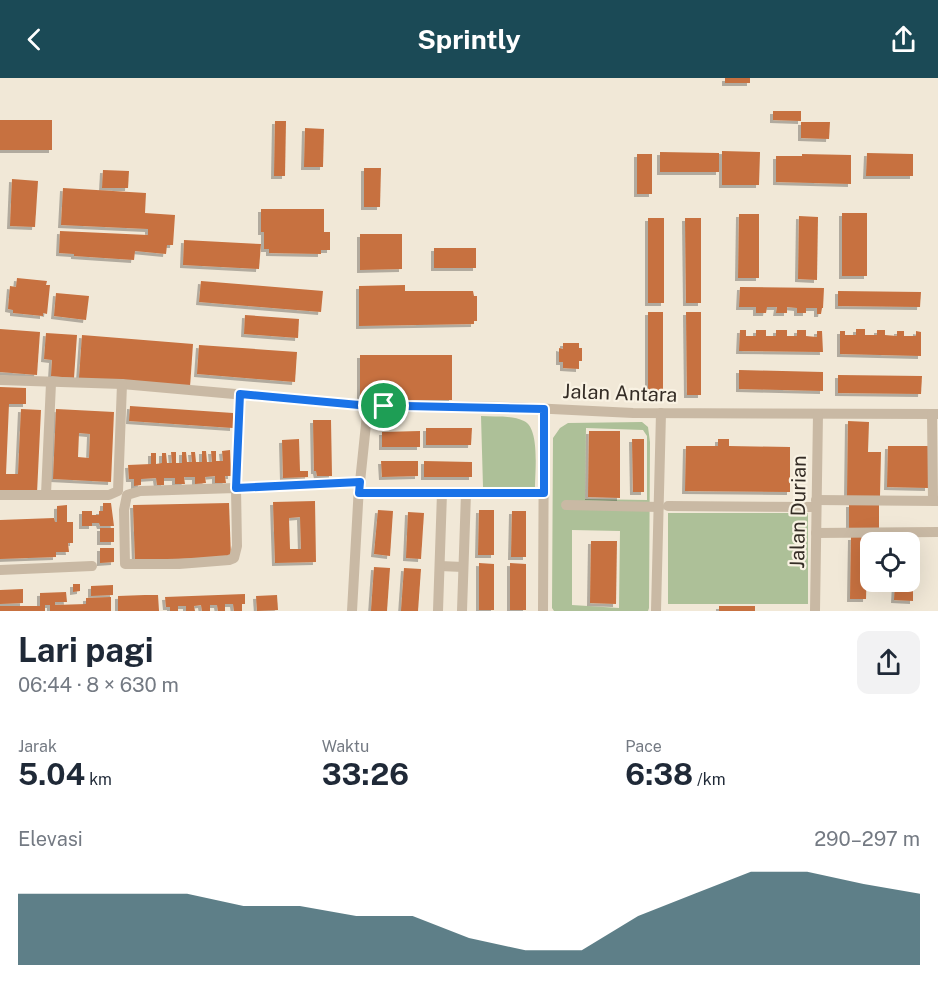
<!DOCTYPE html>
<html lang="id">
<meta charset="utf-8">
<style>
:root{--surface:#fff;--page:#f2f2f3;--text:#1f2937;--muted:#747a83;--accent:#1b4a56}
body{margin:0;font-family:"Public Sans",sans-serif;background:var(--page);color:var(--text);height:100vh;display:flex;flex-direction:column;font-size:22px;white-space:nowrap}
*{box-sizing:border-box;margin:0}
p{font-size:20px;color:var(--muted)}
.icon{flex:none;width:33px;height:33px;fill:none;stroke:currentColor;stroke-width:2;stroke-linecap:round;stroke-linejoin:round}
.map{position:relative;height:533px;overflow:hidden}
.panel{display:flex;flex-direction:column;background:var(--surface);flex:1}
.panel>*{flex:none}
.buttons{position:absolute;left:860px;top:454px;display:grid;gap:12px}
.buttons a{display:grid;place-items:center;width:60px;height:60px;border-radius:12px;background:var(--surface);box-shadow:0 6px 24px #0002;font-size:30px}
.pin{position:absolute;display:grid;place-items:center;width:51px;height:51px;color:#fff;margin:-26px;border:3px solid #fff;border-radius:50%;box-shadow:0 2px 6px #0007}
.round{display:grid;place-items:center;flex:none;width:63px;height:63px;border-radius:12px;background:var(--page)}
.headline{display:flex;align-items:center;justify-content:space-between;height:102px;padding:0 18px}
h1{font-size:33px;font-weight:700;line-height:45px}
.stats{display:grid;grid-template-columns:repeat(3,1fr);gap:9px;height:102px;padding:6px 18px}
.stats div{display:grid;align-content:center}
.stats b{font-size:30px;font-weight:700}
.stats small{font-size:16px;font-weight:400}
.stats p{font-size:16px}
.chart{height:168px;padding:12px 18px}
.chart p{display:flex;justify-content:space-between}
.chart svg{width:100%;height:108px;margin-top:6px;fill:var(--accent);opacity:.7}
header{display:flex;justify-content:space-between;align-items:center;height:78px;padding:0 18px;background:var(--accent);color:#fff;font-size:27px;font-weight:700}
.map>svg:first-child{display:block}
.green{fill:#adc098;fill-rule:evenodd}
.building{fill:#c7713f;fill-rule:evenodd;filter:url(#shadow)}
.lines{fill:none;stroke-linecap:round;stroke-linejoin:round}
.minor{stroke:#c9b9a4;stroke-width:10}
.route-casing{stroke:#fff;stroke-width:12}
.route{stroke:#1a73e8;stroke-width:8}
.labels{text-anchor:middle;stroke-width:4.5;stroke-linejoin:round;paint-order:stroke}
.street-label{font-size:20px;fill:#342c25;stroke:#f9f2e3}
</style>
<header><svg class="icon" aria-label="back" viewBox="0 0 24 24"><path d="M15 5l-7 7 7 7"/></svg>Sprintly<svg class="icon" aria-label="share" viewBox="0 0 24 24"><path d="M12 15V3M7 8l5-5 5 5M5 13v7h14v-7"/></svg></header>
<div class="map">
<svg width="938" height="533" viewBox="0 0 938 533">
<defs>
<filter id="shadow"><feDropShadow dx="-3" dy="3" stdDeviation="0" flood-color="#0004"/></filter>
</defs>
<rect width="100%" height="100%" fill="#f1e8d7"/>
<g class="green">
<path d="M481,338C494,339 512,337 524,343C540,350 535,394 535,410L483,409Z"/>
<path d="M642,344L648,349L650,364L649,530L648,533H554L552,530L553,360L560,350L568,345ZM586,350L643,352L647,358V422L585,421ZM572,452L620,453L619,530L572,527Z"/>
<rect x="668" y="435" width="140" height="91"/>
</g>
<g class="building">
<rect x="725" y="0" width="25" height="5"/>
<path d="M773,33H801V43L773,42Z"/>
<rect x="0" y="42" width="52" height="30"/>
<path d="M275,43H286L285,98H274Z"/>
<path d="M801,44H830L829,61L801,60Z"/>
<path d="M305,50L324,51L323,89H304Z"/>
<path d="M722,73L760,74L759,107H722Z"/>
<path d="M660,74L719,75V94H660Z"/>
<path d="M867,75L913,76V98H866Z"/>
<rect x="637" y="76" width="15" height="40"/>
<path d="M802,76L851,77V106L776,104V78H802Z"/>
<path d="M364,90H381L380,129H364Z"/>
<path d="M103,92L129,93L128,110H102Z"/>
<path d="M12,101L38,103L35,149L10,148Z"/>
<path d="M63,110L146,115L145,135L175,137L173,167H167L166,176L135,173L134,182L74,178V176L59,175L60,153L148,157V151L61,147Z"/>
<path d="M261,131H324V154H330V172H321V176L269,175V171H264V154H261Z"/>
<rect x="842" y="135" width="25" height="63"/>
<path d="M739,136H759V200H738Z"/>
<path d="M799,138L818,139L817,202L798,201Z"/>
<rect x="648" y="140" width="16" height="85"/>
<path d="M685,140H701V225H686Z"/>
<path d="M360,156H402V191L360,192Z"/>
<path d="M184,162L261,166L259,191L183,187Z"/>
<rect x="434" y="170" width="42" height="20"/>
<path d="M17,200L47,203L46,207H50L47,236L43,235V238L13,235V232L8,231L10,208L16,209Z"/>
<path d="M201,203L323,213L321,234L199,224Z"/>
<path d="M405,207V213H473L474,218H477V243H474V246L359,248V208Z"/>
<path d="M740,209L824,210L823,230H822L821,236H817V230H806V235H797V230L787,229V235H776L777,229H767L766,235H756V229H739Z"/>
<path d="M838,213L921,214L920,229L838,228Z"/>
<path d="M56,215L89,218L86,242L54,238Z"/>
<rect x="648" y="234" width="15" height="83"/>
<path d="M686,234H701V317H687Z"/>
<path d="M245,237L299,241L298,260L244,256Z"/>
<path d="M0,251L40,254L37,297L0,294Z"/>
<path d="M856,251H865V257H877V252H885V257L897,258V253H904V258H916V253L921,254V278L840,276V253H845V257H856Z"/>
<path d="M740,252H746V258H756V252H766V258H776V252H787V258H797V252H806V258L817,259V253H822L823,274L739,273Z"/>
<path d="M46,255L77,257L74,300L51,298L52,282L44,281Z"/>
<path d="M82,257L193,266L190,309L79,300Z"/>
<path d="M563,265H579V270H582V283H579V291L563,290V284H559V270L563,271Z"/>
<path d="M199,267L297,274L295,304L197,296Z"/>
<rect x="360" y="277" width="92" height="45"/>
<path d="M739,292L823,294V313L739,311Z"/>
<path d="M838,297L922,298L921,316L838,315Z"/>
<path d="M0,309L26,310V326H9L6,396H18L21,331L41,332L37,415L0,413Z"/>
<path d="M130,328L233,335V350L129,343Z"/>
<path d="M56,331L114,334L111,404L53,401ZM79,355L90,356L89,380L78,379Z"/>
<path d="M313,342H331L332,398H317L316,393H314Z"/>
<path d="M848,343L869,344L868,374H881L880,418H847Z"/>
<path d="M426,350H472L471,367H426Z"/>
<path d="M420,353V369H382V354Z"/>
<path d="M589,353H620V420L588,419Z"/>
<path d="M299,361L300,393H308V399L283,400L282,362Z"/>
<path d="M632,361H644V414H633Z"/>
<path d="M718,361H729V368L790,369V414L685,413L686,368H718Z"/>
<path d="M888,368H928V410L887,409Z"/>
<path d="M230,372L231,398H225L226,405H215V398L205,399L206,405L195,406V399H184L185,406H175V400H164V407H157L156,400L141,401V407L134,408V401H129L128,387L151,386V375H156V386L162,385V375H166L167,385H172L171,374H176V385H182V374H186L187,384H192L191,374H195L196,384H202V373H206L207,384H212L211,373H216V383H223L222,373Z"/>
<path d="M381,383H418V398L382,399Z"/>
<path d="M424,383L472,384V399H424Z"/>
<path d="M315,423L316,484L275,485L273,424ZM300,439L301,471H290L289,440Z"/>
<path d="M103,425H111L114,448H100L99,445H92V448H82V433H92V437H99V433H103Z"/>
<path d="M229,425L231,479L135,482L133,427Z"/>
<rect x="849" y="426" width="30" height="24"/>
<path d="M67,427V444H73V465H68L69,474H56V479L0,481V442L54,440L55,444H57V428Z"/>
<path d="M378,432L393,433L390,478L374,476Z"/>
<path d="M479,432H494V477H478Z"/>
<path d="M512,433H526V479H511Z"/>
<path d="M408,434L424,435L421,481L406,480Z"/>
<rect x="100" y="450" width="14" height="14"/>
<path d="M895,456H913V523L894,522L895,504H909V465H895Z"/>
<path d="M851,459H867V473H870V484H867L866,521H850Z"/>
<path d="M591,463H617L616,526L590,525Z"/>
<path d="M100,470H114V484L100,485Z"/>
<path d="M479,485L494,486V532H479Z"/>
<path d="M510,485L526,486V532H510Z"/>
<path d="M374,489L390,490L387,533H371Z"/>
<path d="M404,490L421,491L418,533H401Z"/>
<path d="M73,506H80V513L73,514Z"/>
<path d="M113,507V517L91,518V508Z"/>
<path d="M23,511V525L0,526V512Z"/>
<path d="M66,514L67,524H55V527L86,526V520L111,519V533H50V527H45V533H0V528H40V515Z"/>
<path d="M245,516V526H242V533H234L233,526H225V533H218L217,527H210V533H202L201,527L194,528L195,533H186V528H178V533H170V529H166L165,519Z"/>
<path d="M145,517H158L159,533H118V518Z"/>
<path d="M277,517L278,532L257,533L256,518Z"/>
<rect x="719" y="528" width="36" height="5"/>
</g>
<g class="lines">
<g class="minor">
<path d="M0,302L122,306L359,327L511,329L633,335L938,336"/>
<path d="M240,316L236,410L360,404L368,327"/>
<path d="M932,336L933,423"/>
<path d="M236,410L237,468L234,480L229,482L179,486H125L124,432L127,417L140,413Z"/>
<path d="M359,415H544"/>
<path d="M46,416L51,305"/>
<path d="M0,417H109L118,413L122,306"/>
<path d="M816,422L938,423"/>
<path d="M566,427L659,429"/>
<path d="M668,428L816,429"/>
<path d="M816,455L938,454"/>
<path d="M440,488L463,489"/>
<path d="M0,492L92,488"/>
<path d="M352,533L359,408"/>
<path d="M438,533L442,415"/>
<path d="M462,533L466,415"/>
<path d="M543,533L544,331"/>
<path d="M656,533L661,335"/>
<path d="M815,533L818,336"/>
</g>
</g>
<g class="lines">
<defs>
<path id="route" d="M240,316L359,327L544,331V415H359L360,404L236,410Z"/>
</defs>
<use href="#route" class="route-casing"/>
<use href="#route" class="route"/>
</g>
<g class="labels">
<g class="street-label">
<text transform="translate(620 315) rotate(2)" y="7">Jalan Antara</text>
<text transform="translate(798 434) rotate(-89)" y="7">Jalan Durian</text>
</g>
</g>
</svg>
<div class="buttons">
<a><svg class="icon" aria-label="locate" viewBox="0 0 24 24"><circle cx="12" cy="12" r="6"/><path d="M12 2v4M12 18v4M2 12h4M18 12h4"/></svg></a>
</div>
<div class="pin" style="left:384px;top:328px;background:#1e9e55"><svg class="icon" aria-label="arrive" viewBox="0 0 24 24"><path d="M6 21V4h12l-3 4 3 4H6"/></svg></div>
</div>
<section class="panel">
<div class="headline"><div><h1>Lari pagi</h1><p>06:44 · 8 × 630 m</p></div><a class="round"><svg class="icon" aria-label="share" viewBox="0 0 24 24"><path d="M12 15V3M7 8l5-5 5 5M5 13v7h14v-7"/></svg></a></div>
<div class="stats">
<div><p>Jarak</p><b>5.04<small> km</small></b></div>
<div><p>Waktu</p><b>33:26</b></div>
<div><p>Pace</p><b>6:38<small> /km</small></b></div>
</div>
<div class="chart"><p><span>Elevasi</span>290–297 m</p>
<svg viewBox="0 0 160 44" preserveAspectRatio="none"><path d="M0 44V15L10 15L20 15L30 15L40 20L50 20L60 24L70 24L80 33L90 38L100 38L110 24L120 15L130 6L140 6L150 11L160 15V44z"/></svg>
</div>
</section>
